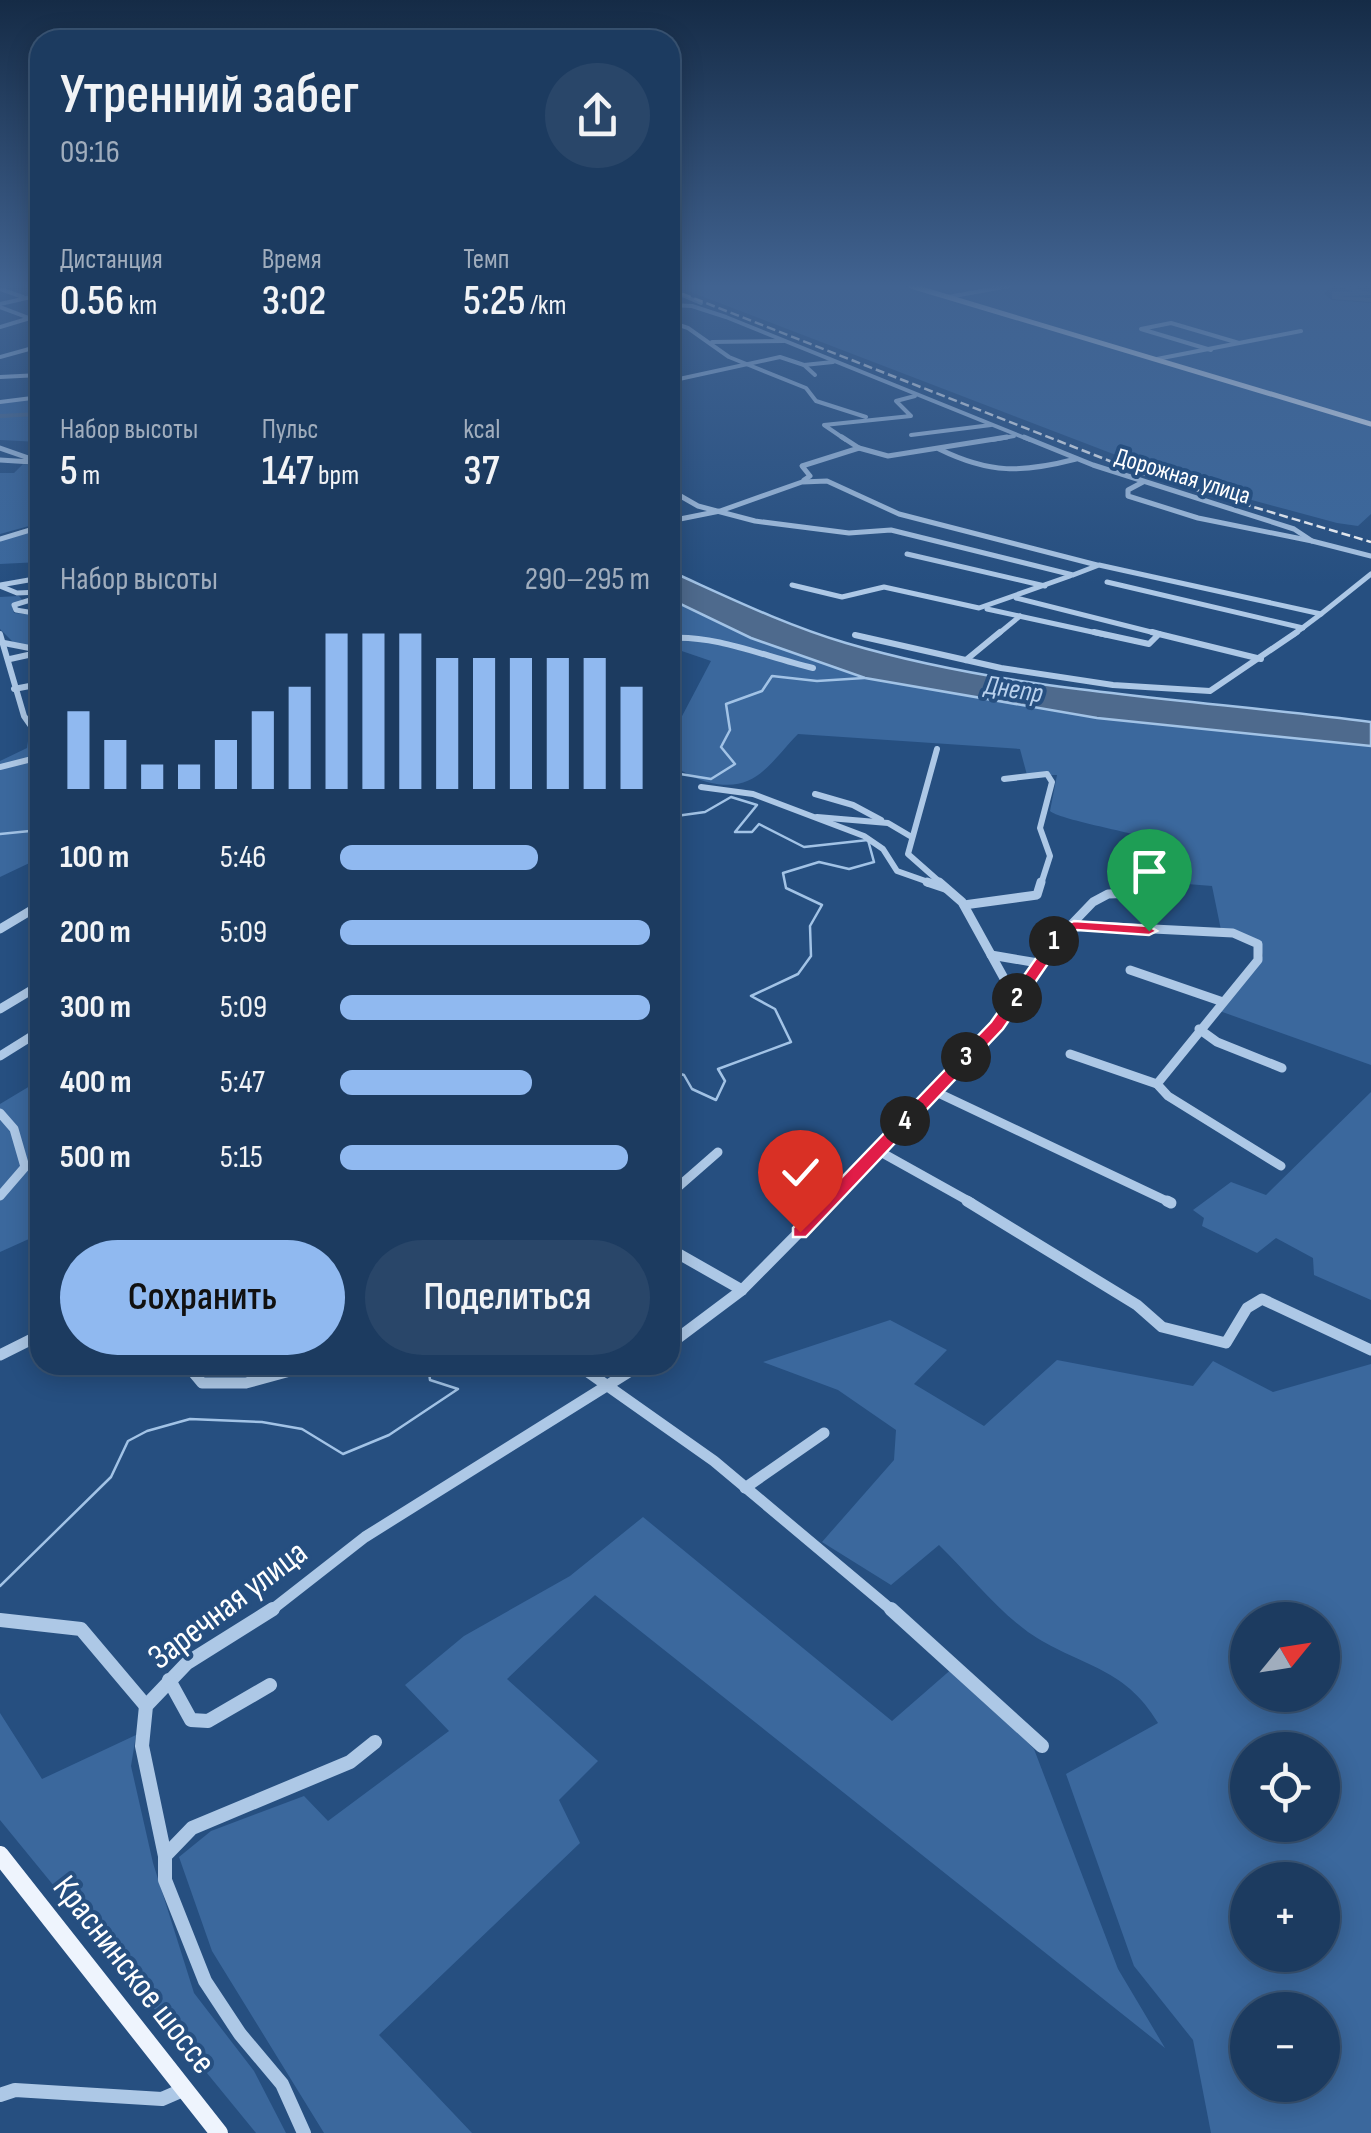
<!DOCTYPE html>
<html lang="ru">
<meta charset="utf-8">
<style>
:root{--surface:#1c3b60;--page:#294669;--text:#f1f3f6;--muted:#a0adbd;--line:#3a5575;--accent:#90b9f0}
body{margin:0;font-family:"Sofia Sans Condensed",sans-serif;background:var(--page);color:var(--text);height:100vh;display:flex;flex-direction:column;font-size:38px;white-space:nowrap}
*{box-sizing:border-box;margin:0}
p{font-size:32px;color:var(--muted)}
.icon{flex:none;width:55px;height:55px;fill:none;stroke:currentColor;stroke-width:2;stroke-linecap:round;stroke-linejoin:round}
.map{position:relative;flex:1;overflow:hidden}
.panel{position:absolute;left:30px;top:30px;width:650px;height:1345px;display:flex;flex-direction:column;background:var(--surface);border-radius:30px;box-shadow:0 5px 25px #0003,0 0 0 2px var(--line)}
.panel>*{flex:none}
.needle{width:65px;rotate:60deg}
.tools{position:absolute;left:1230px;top:1602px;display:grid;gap:20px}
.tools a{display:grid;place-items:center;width:110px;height:110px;border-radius:50%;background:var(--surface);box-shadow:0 5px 25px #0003,0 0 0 2px var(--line);font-size:50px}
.pin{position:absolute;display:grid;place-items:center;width:85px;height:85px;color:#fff;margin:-102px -42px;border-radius:50% 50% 50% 0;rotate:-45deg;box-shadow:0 0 10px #0007}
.pin .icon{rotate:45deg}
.km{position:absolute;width:50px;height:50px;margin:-25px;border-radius:50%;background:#222;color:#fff;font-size:28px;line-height:50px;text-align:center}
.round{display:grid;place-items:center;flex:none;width:105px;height:105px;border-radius:52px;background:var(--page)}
.headline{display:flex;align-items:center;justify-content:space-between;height:170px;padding:0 30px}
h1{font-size:55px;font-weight:600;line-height:75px}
.figures{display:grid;grid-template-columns:repeat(3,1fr);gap:15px;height:170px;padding:10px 30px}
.figures div{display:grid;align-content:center}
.figures b{font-size:42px;font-weight:600}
.figures small{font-size:28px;font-weight:400}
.figures p{font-size:28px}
.chart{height:280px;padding:20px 30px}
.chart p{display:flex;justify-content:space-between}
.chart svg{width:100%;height:180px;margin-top:10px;stroke:var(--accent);stroke-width:6}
.button{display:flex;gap:20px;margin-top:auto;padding:20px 30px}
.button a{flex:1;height:115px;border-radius:60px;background:var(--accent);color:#111;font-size:40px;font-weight:600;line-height:115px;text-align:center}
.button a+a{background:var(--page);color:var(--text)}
ul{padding:0 30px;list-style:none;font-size:32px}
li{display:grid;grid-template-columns:160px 120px 1fr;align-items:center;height:75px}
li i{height:25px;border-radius:12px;background:var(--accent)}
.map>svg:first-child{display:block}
.green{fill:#3b689d;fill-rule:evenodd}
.water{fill:#4e6a8d;stroke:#a2c3e6;stroke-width:2.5}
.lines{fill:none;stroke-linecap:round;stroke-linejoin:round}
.stream{stroke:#a2c3e6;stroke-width:2.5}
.river{fill:#4e6a8d;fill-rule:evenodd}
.minor-far5{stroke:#adc8e6;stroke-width:4}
.minor-far4{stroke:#adc8e6;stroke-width:5}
.minor-far3{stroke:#adc8e6;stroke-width:6}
.minor-far2{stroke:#adc8e6;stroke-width:9}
.minor-far1{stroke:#adc8e6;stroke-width:11}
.minor{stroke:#adc8e6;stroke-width:14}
.major-far1{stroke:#eef4fd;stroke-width:5}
.major{stroke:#eef4fd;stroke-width:18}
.rail{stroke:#fff;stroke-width:2.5;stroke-dasharray:9 4;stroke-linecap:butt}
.route{fill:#e11d48;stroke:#fff;stroke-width:2.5}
.labels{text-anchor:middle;stroke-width:8;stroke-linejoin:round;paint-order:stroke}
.far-street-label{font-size:25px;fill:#fff;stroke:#264f80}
.far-water-label{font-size:28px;font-style:italic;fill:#b9d1ed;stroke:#264f80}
.near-street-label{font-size:35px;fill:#fff;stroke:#264f80}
</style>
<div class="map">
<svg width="1371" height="2133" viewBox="0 0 1371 2133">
<rect width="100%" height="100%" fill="#264f80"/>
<g class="green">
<path d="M675,286H905L1371,426V514L1358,526L1337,523L1189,483Z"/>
<path d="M915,286H1331L1324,294L1332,300L1371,303V422Z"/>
<path d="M40,398V442L0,440V403Z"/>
<path d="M23,464L40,468V523L0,534V473H14Z"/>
<path d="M40,527V562L0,564V538Z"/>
<path d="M19,596L25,603L12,606L14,613L40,615V648L14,643L0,629V597Z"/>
<path d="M670,599L751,638L865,678L1097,718L1371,746V1065L1214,1009L1263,956L1260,945L1221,930L1212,886L1150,881L1151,839C1130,832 1058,819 1050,811L1057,775H1027L1020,749L798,734C767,766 755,794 707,782C694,779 683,770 670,766V739L711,661L670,647Z"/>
<path d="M40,726V858L0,877V761L27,748L30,727Z"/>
<path d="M40,1080V1234L0,1252V1104Z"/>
<path d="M1371,1092V1300L1314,1275L1313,1258L1276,1238L1257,1253L1202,1226L1204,1218L1193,1210L1231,1182L1266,1195Z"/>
<path d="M890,1320L947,1350L914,1384L984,1426L1057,1360L1193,1386L1213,1361L1273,1392L1371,1364V2133H1211L1193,2040L1134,1966L1066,1774L1158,1723C1124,1665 1077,1666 1028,1632C995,1608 968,1573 939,1545L891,1585L822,1542L894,1460L896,1430L838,1390L763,1362ZM1248,1620H1322V1695H1248ZM1248,1750H1322V1825H1248ZM1248,1880H1322V1955H1248ZM1248,2010H1322V2085H1248Z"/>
<path d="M643,1517L892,1721L954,1667L1034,1749L1118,1969L1165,2048L595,1595L507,1679L598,1761L559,1800L580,1843L379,2035L472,2133H324L212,1951L179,1857L211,1831L304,1796L328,1821L449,1731L405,1685L464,1636L570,1576Z"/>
<path d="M0,1713L42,1779L136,1735L131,1766L153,1863L194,1993L254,2071L286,2133H256L0,1820Z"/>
</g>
<path class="water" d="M670,571C728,597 785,625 846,643C1016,693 1196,699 1371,722V746L1097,718L865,678L751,638L670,599Z"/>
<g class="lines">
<g class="stream">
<path d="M670,782L674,773L711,779L735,764L721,747L730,730L726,704L762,691L772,676L817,681L864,678"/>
<path d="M670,812L676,816L705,812L731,797L757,805L735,832H752L759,824L804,847L868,840L874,862L849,869L819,862L783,873L786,888L822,905L810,926L811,956L798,974L751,996L775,1009L791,1042L718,1069L725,1081L716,1100L692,1089L684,1075L670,1071"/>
<path d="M0,834L40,830"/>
<path d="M670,1114L674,1118L670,1123"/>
<path d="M0,1586L111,1477L128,1441L147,1431L190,1419L262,1422L302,1429L343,1454L389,1435L458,1389L430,1380L428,1365"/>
</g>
<g class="river">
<path d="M1338,286H1347L1371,293V295L1337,296L1371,298V302L1332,299V292H1354Z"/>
<path d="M40,412V416L0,418V414Z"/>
</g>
<g class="minor-far5">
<path d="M0,289L23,297"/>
<path d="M670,290L701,303"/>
<path d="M948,297L1009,286"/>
<path d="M0,304L40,295"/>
<path d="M670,305L692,306L726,317L1030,440"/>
<path d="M0,307L29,318"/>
<path d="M670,322L688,328L729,357L806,388L816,401L866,417"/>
<path d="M0,327L40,315"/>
<path d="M712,342L784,341"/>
<path d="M1211,350L1141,329L1171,323L1239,343"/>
<path d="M0,357L40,346"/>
<path d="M1157,359L1301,331"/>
<path d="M804,365L815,375"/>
<path d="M0,377L40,375"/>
<path d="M670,381L780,357L804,365L833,362"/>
<path d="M0,402L40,397"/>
<path d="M911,435L991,425"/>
<path d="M846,440L824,425L911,416L896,401L915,396"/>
<path d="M992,440L1014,436"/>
</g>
<g class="minor-far4">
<path d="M1024,437L1093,465L1294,529L1312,541L1371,556"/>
<path d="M0,448L40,462"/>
<path d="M859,448L888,456L1007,437"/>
<path d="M939,449C990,474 1022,473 1076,459"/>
<path d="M0,460L32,462"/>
<path d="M804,480L810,476L802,466L859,448L842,437"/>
<path d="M1143,482L1128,490V496L1198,518L1312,541"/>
<path d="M670,490L698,506L755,521L849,533L891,530L1073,575L1099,565L1321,614L1371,574"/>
<path d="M675,520L720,511L802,482L827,481L899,514L1097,565"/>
<path d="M0,539L40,527"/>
<path d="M907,554L1045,586"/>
<path d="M1107,582L1303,628"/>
<path d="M0,585L40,578"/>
<path d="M792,585L842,597L884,587L979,608L1070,576"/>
<path d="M0,586L17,593L40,592"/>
<path d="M40,597L14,605L16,610L40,614"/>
<path d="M1016,598L1159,634"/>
<path d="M987,609L1106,635"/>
<path d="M997,635L1020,616"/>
<path d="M1293,635L1321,614"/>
</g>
<g class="minor-far3">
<path d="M1094,632L1149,644L1159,634L1261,659"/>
<path d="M1152,632L1159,634"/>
<path d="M0,634L24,716L40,739"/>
<path d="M855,635L1001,668L1113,685L1210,691L1297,632"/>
<path d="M670,638C718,635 765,657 813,668"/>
<path d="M4,643L40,650"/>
<path d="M10,659L37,653"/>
<path d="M966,660L1000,632"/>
<path d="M14,689L40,684"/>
<path d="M937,749L908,854L942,884"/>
<path d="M0,767L40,757"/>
<path d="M1004,779L1047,774L1052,782L1040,828L1050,856L1041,884"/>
<path d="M701,787L753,794L864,836L883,849L897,871L934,884"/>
<path d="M815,794L853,805L881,820"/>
<path d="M817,817L888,823L910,836"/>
<path d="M1138,884L1139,860"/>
</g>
<g class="minor-far2">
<path d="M927,882L945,888"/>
<path d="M939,882L962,902L1016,1000"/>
<path d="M964,905L1037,895L1041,882"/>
<path d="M1074,925L1233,933L1258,944V960L1157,1084L1168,1096L1281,1166"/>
<path d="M0,929L40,905"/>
<path d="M991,955L1038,963"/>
<path d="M1130,970L1223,1002"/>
<path d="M0,1009L40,985"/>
<path d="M1199,1029L1217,1042L1282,1068"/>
<path d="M1070,1054L1157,1084"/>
<path d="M0,1056L40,1031"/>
<path d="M934,1091L1171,1203"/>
<path d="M0,1113L14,1129L25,1167L0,1196"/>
<path d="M877,1150L972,1203"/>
<path d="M670,1194L718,1152"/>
<path d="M827,1203L997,1026L1044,953L1093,902L1108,894L1137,893L1138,882"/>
</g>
<g class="minor-far1">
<path d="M967,1201L1137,1305L1162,1327L1226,1343L1247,1308L1262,1299L1371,1350"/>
<path d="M1167,1201L1171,1203"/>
<path d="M670,1249L742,1290"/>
<path d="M670,1344L742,1290L830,1201"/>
<path d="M0,1355L40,1335"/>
<path d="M187,1365L202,1383H246L312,1365"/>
<path d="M578,1365L714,1461L894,1612"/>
<path d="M745,1488L824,1433"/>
<path d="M269,1612L365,1537L640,1365"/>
</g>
<g class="minor">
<path d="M273,1609L187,1663L146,1706L142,1746L165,1856V1880L205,1981L240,2034L282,2084L304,2133"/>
<path d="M891,1609L1042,1746"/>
<path d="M0,1620L81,1629L146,1706"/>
<path d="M169,1680L191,1720L208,1721L270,1685"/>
<path d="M165,1856L192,1828L350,1762L375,1742"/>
<path d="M0,2095L15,2090L162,2099L185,2089"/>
</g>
<path class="major-far1" d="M911,286L1371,424"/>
<path class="major" d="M0,1855L219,2133"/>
<path class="rail" d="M670,289L1143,474L1371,542"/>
</g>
<linearGradient id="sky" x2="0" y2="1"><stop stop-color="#152b46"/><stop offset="0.49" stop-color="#416391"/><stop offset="1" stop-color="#416391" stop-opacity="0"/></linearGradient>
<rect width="1371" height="584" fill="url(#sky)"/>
<path class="route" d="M1074,921L1149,926L1157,931L1149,935L1077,930L1067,936L1003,1029L806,1237H793V1228L991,1022L1056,930Z"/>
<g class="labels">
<g class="far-street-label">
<text transform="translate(1183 475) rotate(17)" y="9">Дорожная улица</text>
</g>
<g class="far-water-label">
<text transform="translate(1014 688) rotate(9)" y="10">Днепр</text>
</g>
<g class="near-street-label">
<text transform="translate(227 1604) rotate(-37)" y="12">Заречная улица</text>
<text transform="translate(135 1974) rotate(52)" y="12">Краснинское шоссе</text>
</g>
</g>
</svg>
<div class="tools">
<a><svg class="needle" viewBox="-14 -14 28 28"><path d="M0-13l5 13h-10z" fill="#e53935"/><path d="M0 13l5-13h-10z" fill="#a0adbd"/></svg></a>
<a><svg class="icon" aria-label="locate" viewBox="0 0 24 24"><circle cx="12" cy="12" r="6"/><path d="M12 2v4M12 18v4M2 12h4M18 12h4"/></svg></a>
<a>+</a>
<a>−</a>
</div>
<div class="pin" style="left:1149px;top:931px;background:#1e9e55"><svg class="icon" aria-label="arrive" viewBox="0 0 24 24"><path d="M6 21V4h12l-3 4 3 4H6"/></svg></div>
<div class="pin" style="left:800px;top:1232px;background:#d93025"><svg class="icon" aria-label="check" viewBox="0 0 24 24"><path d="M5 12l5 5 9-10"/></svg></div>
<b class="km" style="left:1054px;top:941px">1</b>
<b class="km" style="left:1017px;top:998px">2</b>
<b class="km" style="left:966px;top:1057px">3</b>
<b class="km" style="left:905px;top:1121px">4</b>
<section class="panel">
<div class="headline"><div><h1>Утренний забег</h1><p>09:16</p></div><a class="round"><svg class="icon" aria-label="share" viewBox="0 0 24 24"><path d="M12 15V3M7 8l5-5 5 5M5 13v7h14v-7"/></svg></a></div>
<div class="figures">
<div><p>Дистанция</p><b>0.56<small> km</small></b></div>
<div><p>Время</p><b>3:02</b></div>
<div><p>Темп</p><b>5:25<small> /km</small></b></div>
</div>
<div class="figures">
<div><p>Набор высоты</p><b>5<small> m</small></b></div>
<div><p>Пульс</p><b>147<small> bpm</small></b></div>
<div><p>kcal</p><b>37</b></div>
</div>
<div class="chart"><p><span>Набор высоты</span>290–295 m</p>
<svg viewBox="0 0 160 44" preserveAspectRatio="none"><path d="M5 44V25M15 44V32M25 44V38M35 44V38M45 44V32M55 44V25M65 44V19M75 44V6M85 44V6M95 44V6M105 44V12M115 44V12M125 44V12M135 44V12M145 44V12M155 44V19"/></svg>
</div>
<ul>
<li><b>100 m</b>5:46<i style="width:64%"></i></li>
<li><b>200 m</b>5:09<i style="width:100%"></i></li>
<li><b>300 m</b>5:09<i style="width:100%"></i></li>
<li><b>400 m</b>5:47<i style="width:62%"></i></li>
<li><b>500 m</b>5:15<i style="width:93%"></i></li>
</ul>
<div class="button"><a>Сохранить</a><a>Поделиться</a></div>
</section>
</div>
